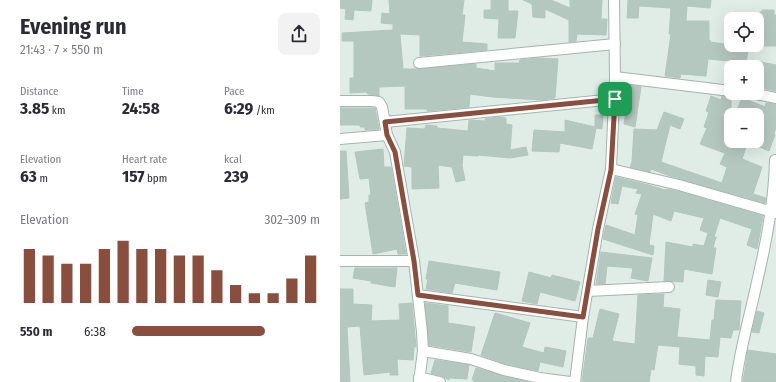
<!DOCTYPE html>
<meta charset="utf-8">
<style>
:root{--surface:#fff;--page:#f2f2f3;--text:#2b2b33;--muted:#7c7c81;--accent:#8a4e3e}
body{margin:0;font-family:"Fira Sans Condensed",sans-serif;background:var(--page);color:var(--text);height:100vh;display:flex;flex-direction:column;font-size:15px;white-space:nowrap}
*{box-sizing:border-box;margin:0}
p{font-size:13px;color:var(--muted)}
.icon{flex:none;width:22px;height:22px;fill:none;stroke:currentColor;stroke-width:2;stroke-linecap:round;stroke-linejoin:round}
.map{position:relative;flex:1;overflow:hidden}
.drawer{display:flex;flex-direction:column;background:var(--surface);width:340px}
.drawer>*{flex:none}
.tools{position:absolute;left:384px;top:12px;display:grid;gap:8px}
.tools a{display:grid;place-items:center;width:40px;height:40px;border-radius:8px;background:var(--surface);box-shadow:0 4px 16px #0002;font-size:20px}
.pin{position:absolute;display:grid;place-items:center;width:34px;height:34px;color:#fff;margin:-17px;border-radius:8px;box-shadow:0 2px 6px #0006}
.round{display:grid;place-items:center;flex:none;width:42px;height:42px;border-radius:8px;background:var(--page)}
.summary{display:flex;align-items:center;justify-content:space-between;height:68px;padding:0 20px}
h1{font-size:22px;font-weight:700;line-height:30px}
.figures{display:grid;grid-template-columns:repeat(3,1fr);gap:6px;height:68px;padding:4px 20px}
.figures div{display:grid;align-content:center}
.figures b{font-size:17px;font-weight:700}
.figures small{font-size:11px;font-weight:400}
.figures p{font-size:11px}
.chart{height:112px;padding:8px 20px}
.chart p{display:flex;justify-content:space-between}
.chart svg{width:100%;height:72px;margin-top:4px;stroke:var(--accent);stroke-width:6}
ul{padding:0 20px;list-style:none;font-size:13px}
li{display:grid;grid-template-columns:64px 48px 1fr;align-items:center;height:30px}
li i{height:10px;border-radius:5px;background:var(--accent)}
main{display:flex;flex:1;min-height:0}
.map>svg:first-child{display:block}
.building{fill:#b5c8c0;stroke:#b2c7be}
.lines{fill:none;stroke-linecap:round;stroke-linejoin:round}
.minor-casing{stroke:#a2b5af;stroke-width:12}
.minor{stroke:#fff;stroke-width:10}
.route-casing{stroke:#fff;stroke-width:8}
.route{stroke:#8a4e3e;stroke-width:5}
</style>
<main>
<section class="drawer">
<div class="summary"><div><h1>Evening run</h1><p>21:43 · 7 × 550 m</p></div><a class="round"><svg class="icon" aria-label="share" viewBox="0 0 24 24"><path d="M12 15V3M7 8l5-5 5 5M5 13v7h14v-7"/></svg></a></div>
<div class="figures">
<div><p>Distance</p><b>3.85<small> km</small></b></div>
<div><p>Time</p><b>24:58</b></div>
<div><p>Pace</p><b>6:29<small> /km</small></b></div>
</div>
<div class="figures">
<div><p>Elevation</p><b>63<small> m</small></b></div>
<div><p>Heart rate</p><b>157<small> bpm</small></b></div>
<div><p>kcal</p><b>239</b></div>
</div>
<div class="chart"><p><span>Elevation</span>302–309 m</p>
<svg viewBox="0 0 160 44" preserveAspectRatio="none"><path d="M5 44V11M15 44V15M25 44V20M35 44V20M45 44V11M55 44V6M65 44V11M75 44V11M85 44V15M95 44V15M105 44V24M115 44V33M125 44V38M135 44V38M145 44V29M155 44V15"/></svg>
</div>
<ul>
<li><b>550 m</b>6:38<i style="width:71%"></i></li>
</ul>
</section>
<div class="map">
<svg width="436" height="382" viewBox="0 0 436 382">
<rect width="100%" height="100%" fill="#e0ede7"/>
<g class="building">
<path d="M0,0H32L31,11L14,10L13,20L5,19L6,9L0,8Z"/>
<path d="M49,0H124L122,15H125L122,42L147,44V50L80,56V35L60,34L63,69H80L136,64V68L155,71V63H179L180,60L198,58L218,59L215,98L201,100L152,97L130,94L129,107L87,111V109H65V86L39,87V96L28,94L26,92L10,93V78H14V41H2V33L53,30V24L41,23L42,13L50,14Z"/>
<path d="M151,0H168V11H178L175,38H158L159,19L144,18V10H151Z"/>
<path d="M183,0H211L230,8V0H262L261,19H267L266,35L237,34L236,41L229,42V20L205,9V18L193,17L192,4Z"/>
<path d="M288,0H371L370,8L347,6L346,21H369V40H370V42L391,45H409L405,67H388L389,61L368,59L366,76L341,74L340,78L325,76L331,34H329L331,8L299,6L298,18H287Z"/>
<path d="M422,10H434V15H436V46H418L420,12H422Z"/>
<path d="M421,62L436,65V91L417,87Z"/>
<path d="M287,85L301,87L295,127L284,124L289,95L285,93Z"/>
<path d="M371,96L381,100L382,96L391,97V141H408L402,159L422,167L413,194L426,198L425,203L330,176L311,169L310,172L290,167L292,162L294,129L317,130L324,112L344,119L340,129L330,125L321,162L382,183L387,167L380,164L385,153L360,144L367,128L364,127L369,112L366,111Z"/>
<path d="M402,98L425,107L426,103L436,104V127L434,134L435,135L429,151L417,146V128L423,115H395Z"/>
<path d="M0,108H35L39,129L25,130V127H20V125H0Z"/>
<path d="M255,115H263L262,129L256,128L252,149L220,143L219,152L192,151L194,130L225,132V120L255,127Z"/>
<path d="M159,117L166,118V124L172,125L170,150L186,147L188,155L170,158L138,155V156L123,155L122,166L125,180L116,182L112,167L98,165L99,188L72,189V167L64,166L67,128L85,129L86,125L97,126V128L128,131L129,120L145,121V119Z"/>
<path d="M43,149L44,167H51L66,254H58L57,249L33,254L25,203L29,202V195H31L29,178L20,179L15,152Z"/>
<path d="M0,151H6L9,198L0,199Z"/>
<path d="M276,177L309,185L325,190L326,189L337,191L423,216L417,249L407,245L412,229L380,218L374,237H376L373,248H376L372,274L344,269L343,282L324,281L326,242L353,247V244L364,246L368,233L360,230L364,218L334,211L331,221L313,214L309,245L314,246L313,255L263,239L266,225L295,235L298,215L295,214L302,194L296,193L298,189L282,186L278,204L271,203Z"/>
<path d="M261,252L312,258L308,281L291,278L293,268L267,266L265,284H256Z"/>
<path d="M89,261L160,272L157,290L115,283L112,293L86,289L88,279H86Z"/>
<path d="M15,268H57L55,287L31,283V281L13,278Z"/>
<path d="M189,272L211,278L212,275L240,282L235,301L200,292L197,304L182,301Z"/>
<path d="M368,280L381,282L378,297L366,295Z"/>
<path d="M0,289H13V304L32,305L31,321L60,320L59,304L72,303L76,347H74L73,360L57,359L58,375H50V372L24,375L20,326L7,327L10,382H0Z"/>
<path d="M324,294L323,307L340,309L337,337L370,340L372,320H374L376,300L401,301L399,330H393L391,338L380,337L378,357L365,356L364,376L356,375V366L339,364L340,347L318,345L314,370L311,369L309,382H242L248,338H253L260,309L279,314L272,341L295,344L298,295Z"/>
<path d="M85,303L108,306V323L135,327L131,352L89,345Z"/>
<path d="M417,311L424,313L419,333L412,332Z"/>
<path d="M155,313L190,323L182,347L204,353L205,347L226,351L223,367L200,362L198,371L166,364L141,355Z"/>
<path d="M408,350L436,354V382H403Z"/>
<path d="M95,360L129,365L127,379L109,378V380L102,376L91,373Z"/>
<path d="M136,368L163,376L188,382H134V380H132Z"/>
</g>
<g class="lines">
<defs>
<g id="minor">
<path d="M79,63L275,44"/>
<path d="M275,77L391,91"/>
<path d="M411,93L436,98"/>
<path d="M0,101H32L39,102L42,107L47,135L55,152L74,261L82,332L83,351L79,382"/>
<path d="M45,122L275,99"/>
<path d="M0,139L47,135"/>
<path d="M271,169L339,185L436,213"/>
<path d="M0,261H74"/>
<path d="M248,291L329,287"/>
<path d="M78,295L243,317"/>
<path d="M83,351L131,359L164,370L200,378L230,382"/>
<path d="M79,377L100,382"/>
<path d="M235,382L243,317L258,229L271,169L275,77L274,0"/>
<path d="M396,382C399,356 406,330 412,304C423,257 434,209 435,160"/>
</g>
</defs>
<use href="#minor" class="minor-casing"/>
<use href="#minor" class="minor"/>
</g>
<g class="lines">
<defs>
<path id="route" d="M275,99L271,170L258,229L243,317L78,295L74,261L55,152L47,135L45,122Z"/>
</defs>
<use href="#route" class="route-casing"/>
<use href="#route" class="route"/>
</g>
</svg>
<div class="tools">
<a><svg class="icon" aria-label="locate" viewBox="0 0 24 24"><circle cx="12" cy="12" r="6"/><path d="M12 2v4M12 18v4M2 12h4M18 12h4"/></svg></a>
<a>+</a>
<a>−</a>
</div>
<div class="pin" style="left:275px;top:99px;background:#1e9e55"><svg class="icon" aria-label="arrive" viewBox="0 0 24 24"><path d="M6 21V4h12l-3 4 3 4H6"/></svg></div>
</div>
</main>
